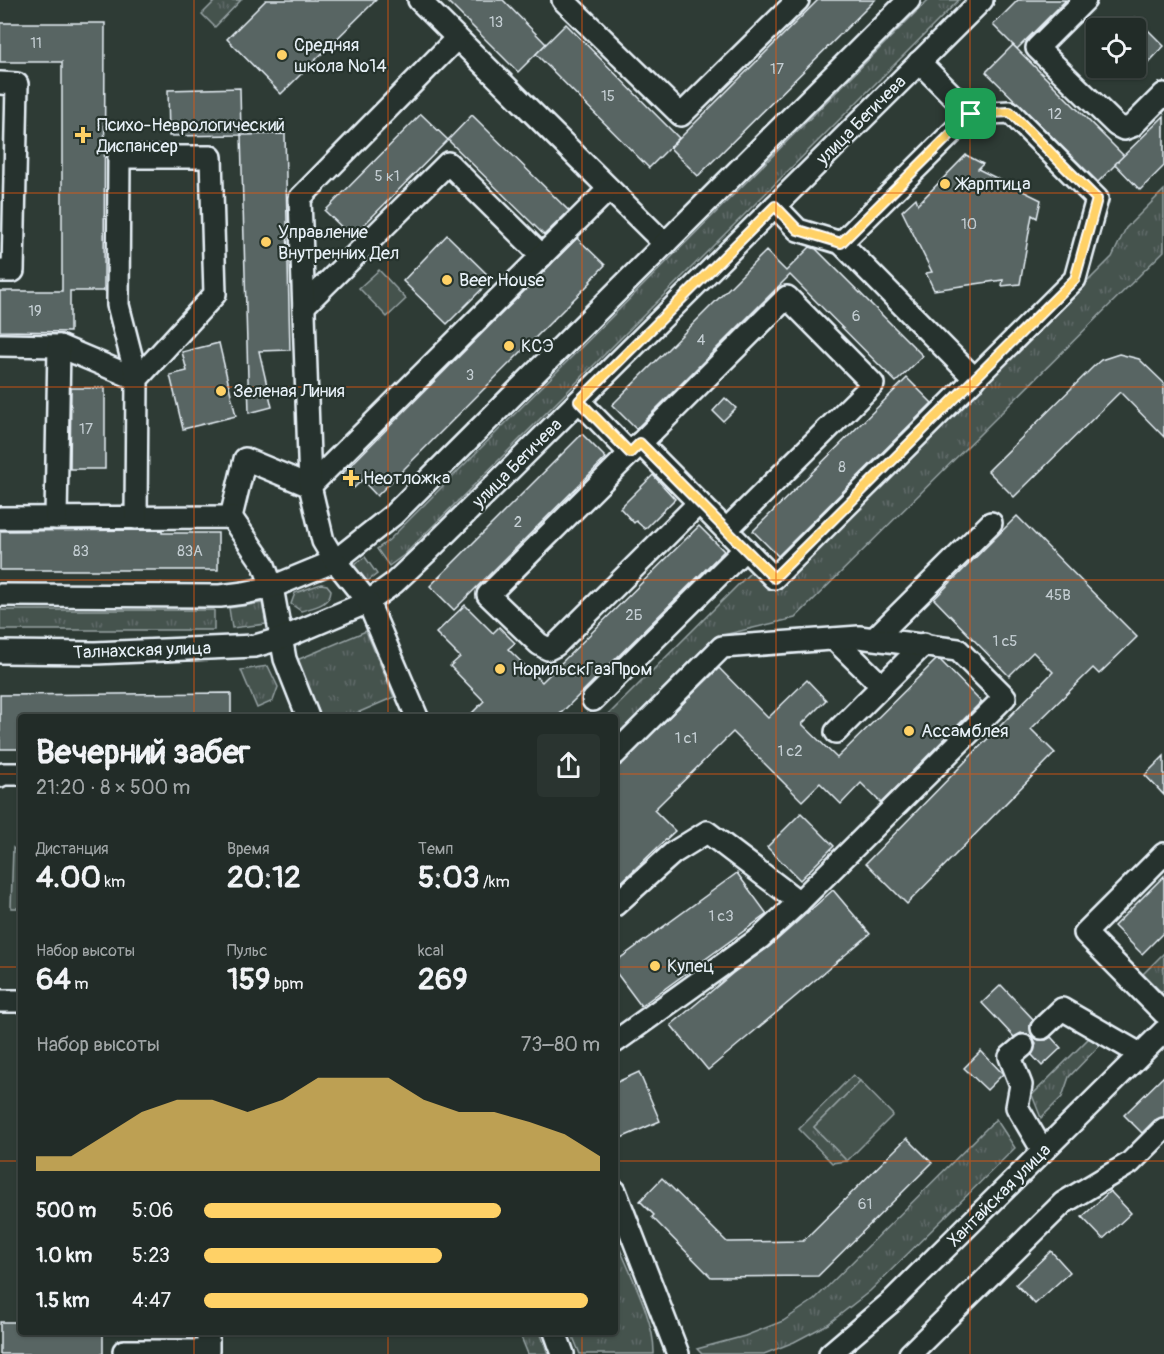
<!DOCTYPE html>
<html lang="ru">
<meta charset="utf-8">
<style>
:root{--surface:#222c28;--page:#2a3430;--text:#f1f3f6;--muted:#a2a7a8;--line:#3f4845;--accent:#ffd166}
body{margin:0;font-family:Pangolin,sans-serif;background:var(--page);color:var(--text);height:100vh;display:flex;flex-direction:column;font-size:22px;white-space:nowrap}
*{box-sizing:border-box;margin:0}
p{font-size:20px;color:var(--muted)}
.icon{flex:none;width:33px;height:33px;fill:none;stroke:currentColor;stroke-width:2;stroke-linecap:round;stroke-linejoin:round}
.map{position:relative;flex:1;overflow:hidden}
.sheet{position:absolute;left:18px;top:714px;width:600px;height:621px;display:flex;flex-direction:column;background:var(--surface);border-radius:6px;box-shadow:0 2px 4px #0004,0 0 0 2px var(--line)}
.sheet>*{flex:none}
.fabs{position:absolute;left:1086px;top:18px;display:grid;gap:12px}
.fabs a{display:grid;place-items:center;width:60px;height:60px;border-radius:6px;background:var(--surface);box-shadow:0 2px 4px #0004,0 0 0 2px var(--line);font-size:30px}
.pin{position:absolute;display:grid;place-items:center;width:51px;height:51px;color:#fff;margin:-26px;border-radius:12px;box-shadow:0 3px 9px #0006}
.round{display:grid;place-items:center;flex:none;width:63px;height:63px;border-radius:6px;background:var(--page)}
.overview{display:flex;align-items:center;justify-content:space-between;height:102px;padding:0 18px}
h1{font-size:33px;font-weight:700;line-height:45px}
.figures{display:grid;grid-template-columns:repeat(3,1fr);gap:9px;height:102px;padding:6px 18px}
.figures div{display:grid;align-content:center}
.figures b{font-size:30px;font-weight:700}
.figures small{font-size:16px;font-weight:400}
.figures p{font-size:16px}
.chart{height:168px;padding:12px 18px}
.chart p{display:flex;justify-content:space-between}
.chart svg{width:100%;height:108px;margin-top:6px;fill:var(--accent);opacity:.7}
ul{padding:0 18px;list-style:none;font-size:20px}
li{display:grid;grid-template-columns:96px 72px 1fr;align-items:center;height:45px}
li i{height:15px;border-radius:8px;background:var(--accent)}
.map>svg:first-child{display:block}
.grass{fill:url(#grass-tufts);stroke:#96a2a3;stroke-width:1.5}
.park{fill:#45524e;stroke:#96a2a3;stroke-width:1.5}
.building{fill:#596563;stroke:#e8f1f8;stroke-width:1.5}
.lines{fill:none;stroke-linecap:round;stroke-linejoin:round}
.minor-casing{stroke:#e8f1f8;stroke-width:26}
.minor{stroke:#26332d;stroke-width:21}
.route-casing{stroke:#fff;stroke-width:12}
.route{stroke:#ffd166;stroke-width:8}
.grid{fill:none;stroke:#e8590c;stroke-width:1.5;stroke-opacity:0.55}
.poi-dot{fill:#ffd166;stroke:#26332d;stroke-width:2}
.labels{text-anchor:middle;stroke-width:4.5;stroke-linejoin:round;paint-order:stroke}
.number-label{font-size:15px;fill:#c4ced3}
.poi-label{font-size:18px;fill:#e8f1f8;stroke:#26332d;text-anchor:start}
.street-label{font-size:18px;fill:#e8f1f8;stroke:#26332d}
</style>
<div class="map">
<svg width="1164" height="1354" viewBox="0 0 1164 1354">
<defs>
<pattern id="grass-tufts" width="24" height="20" patternUnits="userSpaceOnUse" patternTransform="scale(1.5)"><rect width="24" height="20" fill="#45524e"/><path d="M3 7l-1-3M5 7V3M7 7l1-3M15 17l-1-3M17 17v-4M19 17l1-3" fill="none" stroke="#606b68"/></pattern>
</defs>
<rect width="100%" height="100%" fill="#2e3b35"/>
<filter id="ink" filterUnits="userSpaceOnUse"><feTurbulence type="fractalNoise" baseFrequency=".0167" numOctaves="2"/><feDisplacementMap in="SourceGraphic" scale="12" xChannelSelector="R" yChannelSelector="G"/><feConvolveMatrix kernelMatrix="1 2 1 2 8 2 1 2 1" color-interpolation-filters="sRGB"/></filter>
<g filter="url(#ink)">
<g class="grass">
<path d="M216,0H241L215,27L202,14Z"/>
<path d="M928,0H959L404,555L389,566L377,549L389,540Z"/>
<path d="M1164,190V251L795,618L715,637L615,737V717H606L750,573L782,586L1112,257L1126,228Z"/>
<path d="M365,557L377,574L364,584L352,566Z"/>
<path d="M321,584L327,585L331,590C330,605 314,607 301,611L291,604L295,593Z"/>
<path d="M262,603L266,624L232,628L229,608Z"/>
<rect x="0" y="610" width="214" height="20"/>
<path d="M366,631L394,697L348,717H321L297,660Z"/>
<path d="M268,666L278,687L273,701L257,708L241,670Z"/>
<path d="M13,848L21,856V908H11Z"/>
<path d="M1164,953V992L1159,990L1143,974Z"/>
<path d="M1089,1038L1100,1045L1069,1077L1062,1097L1041,1118L1032,1095Z"/>
<path d="M853,1075L860,1081L814,1127L847,1161L832,1163L799,1129Z"/>
<path d="M996,1119L1015,1148L870,1291L828,1324L794,1342L764,1354H702L697,1349L745,1336L783,1321L814,1300Z"/>
<path d="M615,1237C628,1270 655,1319 654,1354H580L571,1332H615Z"/>
<path d="M519,1332H540L548,1354H528Z"/>
</g>
<g class="park">
<path d="M379,270L406,299L387,317L359,288Z"/>
<path d="M860,1081L893,1115L847,1161L814,1127Z"/>
</g>
<g class="building">
<path d="M266,0H376L281,94L227,39Z"/>
<path d="M446,0H503L546,44L518,72Z"/>
<path d="M818,0H875L698,176L670,148Z"/>
<path d="M1018,0H1066L1017,49L993,25Z"/>
<path d="M1136,18L1164,46L1136,76Z"/>
<path d="M0,23H105L104,291H70V332L0,331V291H62V62H0Z"/>
<path d="M566,24L679,138L649,168L536,54Z"/>
<path d="M1013,45L1124,156L1098,182L986,72Z"/>
<path d="M240,88L241,135L169,136L168,90Z"/>
<path d="M421,114L448,140L352,237L325,211Z"/>
<path d="M472,115L569,211L544,235L448,140Z"/>
<path d="M1164,116V166L1140,190L1115,164Z"/>
<path d="M285,134L290,350L259,351L272,407L249,413L241,135Z"/>
<path d="M966,155L983,164L978,169L1041,200L1037,218L1032,215L1020,284L1002,286L1003,280L934,290L926,273L932,272L902,211L916,198L918,204Z"/>
<path d="M447,235L492,279L447,324L403,281Z"/>
<path d="M577,238L605,265L590,281L591,282L377,496L362,480L354,488L341,475Z"/>
<path d="M810,247L816,249L923,356L896,382L790,275L636,429L612,405L766,251L786,271Z"/>
<path d="M219,343L236,416L183,429L170,375L187,371L182,352Z"/>
<path d="M1119,354L1139,359L1164,383V437L1120,392L1014,497L988,471L1094,366L1101,360Z"/>
<path d="M907,378L932,403L778,556L753,531Z"/>
<path d="M71,388H105V469H70Z"/>
<path d="M725,398L736,408L723,421L713,411Z"/>
<path d="M582,434L606,458L454,610L430,586Z"/>
<path d="M653,475L675,499L645,529L636,521L634,523L620,508Z"/>
<path d="M1017,516L1137,637L1099,674L1093,668L1031,729L1055,753L907,904L866,863L1053,672L1033,652L1009,676L934,599Z"/>
<path d="M699,526L724,551L557,717H468L484,701L450,666L460,657L436,633L465,605L493,633L499,627L515,643L508,649L542,682Z"/>
<path d="M162,530V533H218V570H0V531Z"/>
<path d="M936,660H940L981,702L881,803L861,783L841,804L820,783L802,801L733,732L654,810L675,831L615,888V770L719,668L768,718L807,680L826,700L802,724L837,758Z"/>
<path d="M231,693V715H221V717H21V749H0V695Z"/>
<path d="M1164,756V795L1145,775Z"/>
<path d="M801,813L834,846L800,880L767,847Z"/>
<path d="M737,873L767,914L641,1006L615,971V962Z"/>
<path d="M1164,876V932L1142,954L1114,926Z"/>
<path d="M833,890L870,934L708,1070L671,1025L733,973L769,947Z"/>
<path d="M1001,985L1033,1019L1030,1025L1032,1036L1039,1040H1046L1051,1037L1061,1048L1042,1066L1032,1055L1036,1044L1032,1037L1021,1033L1014,1037L982,1003Z"/>
<path d="M981,1051L1003,1074L987,1090L964,1068Z"/>
<path d="M639,1072L660,1121L621,1138L615,1124V1083Z"/>
<path d="M1164,1076V1117L1155,1120L1142,1133L1124,1115Z"/>
<path d="M907,1138L932,1163L818,1276L711,1277L652,1217L654,1215L640,1201L662,1178L727,1242L803,1241Z"/>
<path d="M1110,1191L1131,1213L1103,1239L1082,1217Z"/>
<path d="M1051,1251L1070,1272L1035,1304L1016,1284Z"/>
<path d="M0,1322H21V1332H103V1354H0Z"/>
</g>
<g class="lines">
<defs>
<g id="minor">
<path d="M419,0L665,244"/>
<path d="M563,0L681,115L798,0"/>
<path d="M1085,0L1037,48L1116,125L1124,129L1132,126L1164,94"/>
<path d="M0,83L17,84L13,271H0"/>
<path d="M775,206L798,230L841,243L975,379"/>
<path d="M841,243L971,114"/>
<path d="M304,306L448,163L542,256"/>
<path d="M0,345L59,346L137,379"/>
<path d="M579,401L630,453"/>
<path d="M640,443L726,530"/>
<path d="M310,486L609,189"/>
<path d="M231,517L245,459L310,486"/>
<path d="M0,518L231,517L264,565L272,587L285,659L308,717"/>
<path d="M56,518L59,346"/>
<path d="M136,518L137,379L118,305L119,157H211L215,294L137,379"/>
<path d="M745,549L774,578L1075,279L1097,199L1010,112L971,114L919,62"/>
<path d="M0,595L220,596L244,593L272,587L335,561L393,515L909,0"/>
<path d="M875,638L991,523"/>
<path d="M834,639L882,686"/>
<path d="M0,652L95,653L255,646L283,638L368,602L394,583L429,550L982,0"/>
<path d="M593,700L745,549L726,530L873,384L787,297L488,595L539,644L548,649L556,645L699,503"/>
<path d="M417,717L368,602L335,561L323,541L310,486L300,198L457,38"/>
<path d="M836,732L924,644"/>
<path d="M615,754L722,647L859,637L958,650L1005,697L799,902L707,832L673,853L615,905"/>
<path d="M0,776L3,774H21"/>
<path d="M1164,854L1085,933L1164,1013"/>
<path d="M0,1001H21"/>
<path d="M1042,1028L1062,1009L1140,1054"/>
<path d="M615,1042L760,938L799,902"/>
<path d="M1023,1046L1010,1057L1021,1085L1017,1107L1043,1151"/>
<path d="M615,1191L678,1354"/>
<path d="M555,1332L563,1354"/>
<path d="M124,1351H208V1332"/>
<path d="M830,1354L891,1302L1164,1031"/>
<path d="M910,1354L1063,1203L1130,1163L1164,1129"/>
</g>
</defs>
<use href="#minor" class="minor-casing"/>
<use href="#minor" class="minor"/>
</g>
</g>
<g class="lines" filter="url(#ink)">
<defs>
<path id="route" d="M1010,112L1097,199L1075,279L774,578L640,443L630,453L579,401L775,206L798,230L841,243L971,114Z"/>
</defs>
<use href="#route" class="route-casing"/>
<use href="#route" class="route"/>
</g>
<path class="grid" d="M194,0V717M388,0V717M582,0V717M776,0V1354M970,0V1354M0,193H1164M0,387H1164M0,580H1164M0,774H21M615,774H1164M0,967H21M615,967H1164M0,1161H21M615,1161H1164M194,1332V1354M388,1332V1354M582,1332V1354"/>
<g class="poi-dot">
<circle cx="282" cy="55" r="6"/>
<path d="M80 126h6v6h6v6h-6v6h-6v-6h-6v-6h6z"/>
<circle cx="945" cy="184" r="6"/>
<circle cx="266" cy="242" r="6"/>
<circle cx="447" cy="280" r="6"/>
<circle cx="509" cy="346" r="6"/>
<circle cx="221" cy="391" r="6"/>
<path d="M348 469h6v6h6v6h-6v6h-6v-6h-6v-6h6z"/>
<circle cx="500" cy="669" r="6"/>
<circle cx="909" cy="731" r="6"/>
<circle cx="655" cy="966" r="6"/>
</g>
<g class="labels">
<g class="number-label">
<text x="496" y="27">13</text>
<text x="36" y="48">11</text>
<text x="777" y="74">17</text>
<text x="608" y="101">15</text>
<text x="1055" y="119">12</text>
<text x="387" y="181">5 к1</text>
<text x="969" y="229">10</text>
<text x="35" y="316">19</text>
<text x="856" y="321">6</text>
<text x="701" y="345">4</text>
<text x="470" y="380">3</text>
<text x="86" y="434">17</text>
<text x="842" y="472">8</text>
<text x="518" y="527">2</text>
<text x="81" y="556">83</text>
<text x="190" y="556">83А</text>
<text x="1058" y="600">45В</text>
<text x="634" y="620">2Б</text>
<text x="1005" y="646">1 с5</text>
<text x="686" y="743">1 с1</text>
<text x="790" y="756">1 с2</text>
<text x="721" y="921">1 с3</text>
<text x="865" y="1209">61</text>
</g>
<g class="poi-label">
<text x="294" y="51">Средняя<tspan x="294" dy="21">школа №14</tspan></text>
<text x="97" y="131">Психо-Неврологический<tspan x="97" dy="21">Диспансер</tspan></text>
<text x="957" y="190">Жарптица</text>
<text x="278" y="238">Управление<tspan x="278" dy="21">Внутренних Дел</tspan></text>
<text x="459" y="286">Beer House</text>
<text x="521" y="352">КСЭ</text>
<text x="233" y="397">Зеленая Линия</text>
<text x="363" y="484">Неотложка</text>
<text x="512" y="675">НорильскГазПром</text>
<text x="921" y="737">Ассамблея</text>
<text x="667" y="972">Купец</text>
</g>
<g class="street-label">
<text transform="translate(861 120) rotate(-45)" y="6">улица Бегичева</text>
<text transform="translate(517 463) rotate(-45)" y="6">улица Бегичева</text>
<text transform="translate(142 650) rotate(-2)" y="6">Талнахская улица</text>
<text transform="translate(999 1195) rotate(-45)" y="6">Хантайская улица</text>
</g>
</g>
</svg>
<div class="fabs">
<a><svg class="icon" aria-label="locate" viewBox="0 0 24 24"><circle cx="12" cy="12" r="6"/><path d="M12 2v4M12 18v4M2 12h4M18 12h4"/></svg></a>
</div>
<div class="pin" style="left:971px;top:114px;background:#1e9e55"><svg class="icon" aria-label="arrive" viewBox="0 0 24 24"><path d="M6 21V4h12l-3 4 3 4H6"/></svg></div>
<section class="sheet">
<div class="overview"><div><h1>Вечерний забег</h1><p>21:20 · 8 × 500 m</p></div><a class="round"><svg class="icon" aria-label="share" viewBox="0 0 24 24"><path d="M12 15V3M7 8l5-5 5 5M5 13v7h14v-7"/></svg></a></div>
<div class="figures">
<div><p>Дистанция</p><b>4.00<small> km</small></b></div>
<div><p>Время</p><b>20:12</b></div>
<div><p>Темп</p><b>5:03<small> /km</small></b></div>
</div>
<div class="figures">
<div><p>Набор высоты</p><b>64<small> m</small></b></div>
<div><p>Пульс</p><b>159<small> bpm</small></b></div>
<div><p>kcal</p><b>269</b></div>
</div>
<div class="chart"><p><span>Набор высоты</span>73–80 m</p>
<svg viewBox="0 0 160 44" preserveAspectRatio="none"><path d="M0 44V38L10 38L20 29L30 20L40 15L50 15L60 20L70 15L80 6L90 6L100 6L110 15L120 20L130 20L140 24L150 29L160 38V44z"/></svg>
</div>
<ul>
<li><b>500 m</b>5:06<i style="width:75%"></i></li>
<li><b>1.0 km</b>5:23<i style="width:60%"></i></li>
<li><b>1.5 km</b>4:47<i style="width:97%"></i></li>
</ul>
</section>
</div>
